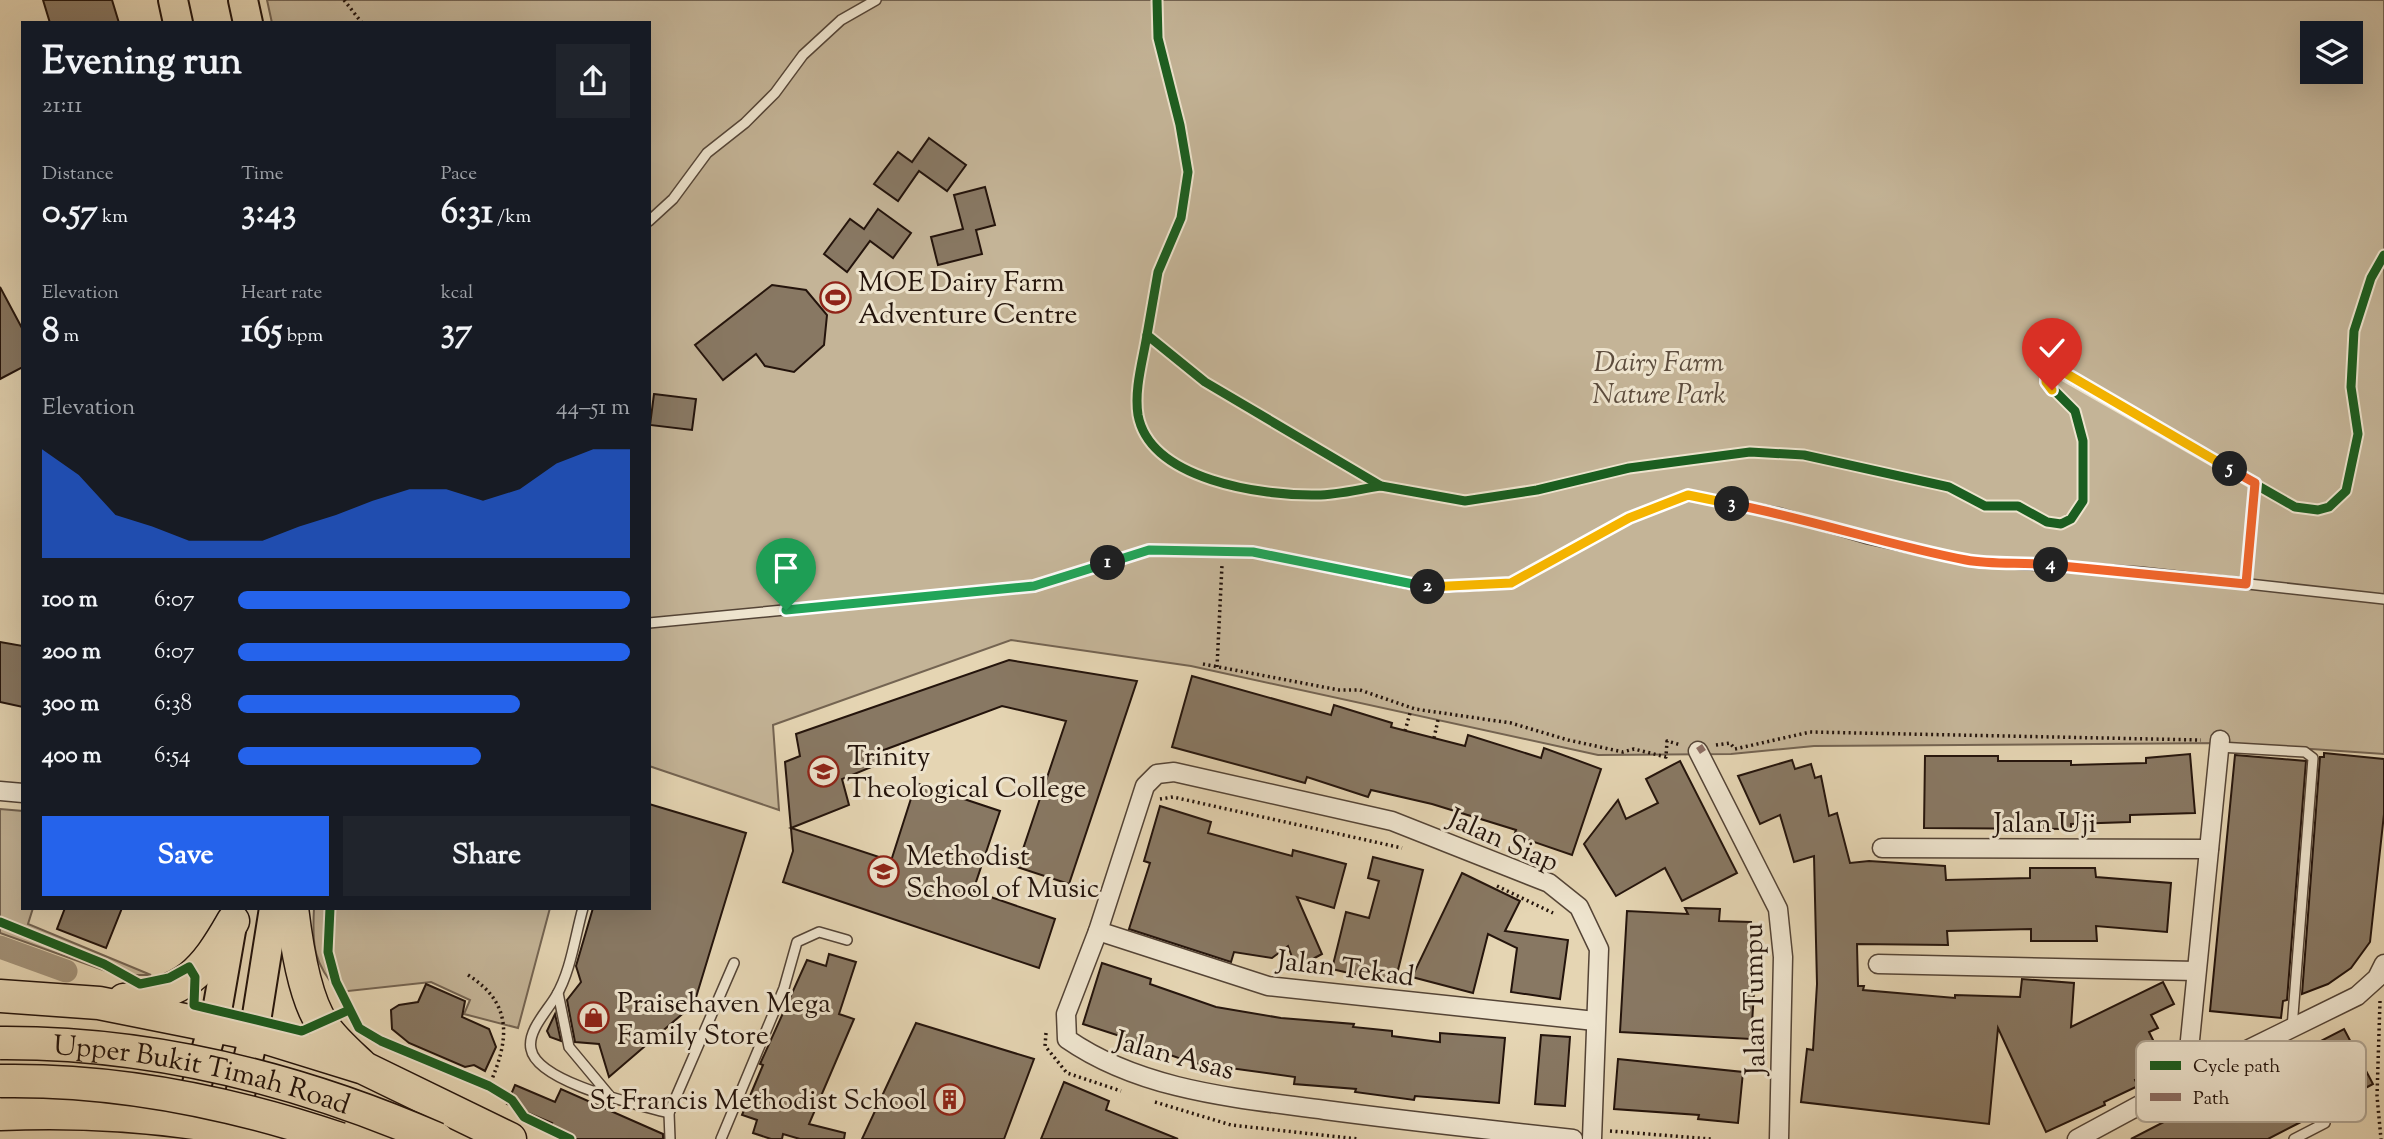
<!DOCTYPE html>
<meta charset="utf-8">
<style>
:root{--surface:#171b24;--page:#20242c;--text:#f1f3f6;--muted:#9ea1a6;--accent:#2563eb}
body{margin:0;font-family:"Sorts Mill Goudy",serif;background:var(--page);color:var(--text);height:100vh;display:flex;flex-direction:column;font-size:26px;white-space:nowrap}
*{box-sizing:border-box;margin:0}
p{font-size:23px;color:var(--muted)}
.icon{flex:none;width:38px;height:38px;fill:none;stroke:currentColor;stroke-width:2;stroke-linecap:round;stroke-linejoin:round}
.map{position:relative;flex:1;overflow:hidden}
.panel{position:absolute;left:21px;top:21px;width:630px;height:889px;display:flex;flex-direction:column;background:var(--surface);border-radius:0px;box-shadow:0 7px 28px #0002}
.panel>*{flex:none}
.fabs{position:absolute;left:2300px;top:21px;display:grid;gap:14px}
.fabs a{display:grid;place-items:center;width:63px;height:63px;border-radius:0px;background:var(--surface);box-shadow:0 7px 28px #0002;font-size:35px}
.pin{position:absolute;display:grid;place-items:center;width:60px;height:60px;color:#fff;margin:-72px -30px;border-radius:50% 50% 50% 0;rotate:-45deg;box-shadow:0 0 7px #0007}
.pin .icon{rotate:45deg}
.km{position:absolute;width:35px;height:35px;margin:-18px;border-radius:50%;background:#222;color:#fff;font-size:19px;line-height:35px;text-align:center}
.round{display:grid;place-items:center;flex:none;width:74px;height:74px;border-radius:0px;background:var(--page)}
.overview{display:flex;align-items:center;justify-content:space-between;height:119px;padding:0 21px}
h1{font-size:38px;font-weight:700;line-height:52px}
.figures{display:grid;grid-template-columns:repeat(3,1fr);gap:10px;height:119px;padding:7px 21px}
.figures div{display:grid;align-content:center}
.figures b{font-size:35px;font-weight:700}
.figures small{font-size:19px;font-weight:400}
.figures p{font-size:19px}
.chart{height:196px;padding:14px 21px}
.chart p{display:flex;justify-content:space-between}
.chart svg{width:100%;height:126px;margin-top:7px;fill:var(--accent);opacity:.7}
.cta{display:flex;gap:14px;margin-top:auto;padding:14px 21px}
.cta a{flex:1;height:80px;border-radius:0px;background:var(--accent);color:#fff;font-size:28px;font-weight:700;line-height:80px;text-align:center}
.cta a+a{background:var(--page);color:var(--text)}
ul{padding:0 21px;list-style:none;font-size:23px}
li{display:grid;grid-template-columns:112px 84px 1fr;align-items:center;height:52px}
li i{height:18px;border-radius:9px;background:var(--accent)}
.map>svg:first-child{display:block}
.green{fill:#c4b497;stroke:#746452;stroke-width:2;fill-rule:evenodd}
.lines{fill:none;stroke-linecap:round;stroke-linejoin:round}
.canal{stroke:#a3937a;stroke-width:23}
.building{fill:#887863;stroke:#24140c;stroke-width:2}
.lane-casing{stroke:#544436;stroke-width:12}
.street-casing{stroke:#544436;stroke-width:21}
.primary-casing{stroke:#24140c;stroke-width:32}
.highway-casing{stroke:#24140c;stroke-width:35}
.path{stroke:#24140c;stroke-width:3.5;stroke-dasharray:2 3.5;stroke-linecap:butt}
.lane{stroke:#eee4ce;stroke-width:9}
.street{stroke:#eee4ce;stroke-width:18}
.primary{stroke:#e5d5b3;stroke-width:28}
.highway{stroke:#e5d5b3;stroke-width:32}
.highway-bridge-casing{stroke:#24140c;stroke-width:35;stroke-linecap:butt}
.highway-bridge{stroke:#e5d5b3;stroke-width:32}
.quiet{stroke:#8d6e63;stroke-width:7;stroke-dasharray:14 7;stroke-linecap:butt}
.cycleway-casing{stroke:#eee4ce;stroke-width:13}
.cycleway{stroke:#1b5e20;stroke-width:9}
.split-1-casing{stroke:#fff;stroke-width:14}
.split-2-casing{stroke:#fff;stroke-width:14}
.split-3-casing{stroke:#fff;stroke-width:14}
.split-4-casing{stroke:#fff;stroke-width:14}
.split-5-casing{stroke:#fff;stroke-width:14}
.split-6-casing{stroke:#fff;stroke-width:14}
.split-1{stroke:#22a559;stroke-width:9}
.split-2{stroke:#22a559;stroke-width:9}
.split-3{stroke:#f5b400;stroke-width:9}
.split-4{stroke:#f0652b;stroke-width:9}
.split-5{stroke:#f0652b;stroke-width:9}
.split-6{stroke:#f5b400;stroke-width:9}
.labels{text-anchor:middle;stroke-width:6;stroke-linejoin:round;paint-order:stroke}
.poi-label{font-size:28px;fill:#24140c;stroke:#eee4ce;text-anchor:start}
.park-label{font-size:28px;font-style:italic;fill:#5c4c3d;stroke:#eee4ce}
.street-label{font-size:28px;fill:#24140c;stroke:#eee4ce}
.key{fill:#eee4ce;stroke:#b1a694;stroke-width:2}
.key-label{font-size:19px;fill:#24140c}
</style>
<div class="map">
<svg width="2384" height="1139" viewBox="0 0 2384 1139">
<rect width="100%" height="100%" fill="#e5d5b3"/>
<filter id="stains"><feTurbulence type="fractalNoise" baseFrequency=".00286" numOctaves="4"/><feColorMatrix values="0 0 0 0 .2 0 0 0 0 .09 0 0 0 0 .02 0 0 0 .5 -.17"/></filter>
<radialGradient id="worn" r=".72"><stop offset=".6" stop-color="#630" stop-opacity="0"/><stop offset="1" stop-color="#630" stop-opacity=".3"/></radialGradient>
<g class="green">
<path d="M267,0H2384V754L2223,743L1814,746L1731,754L1598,755L1191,666L1011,640L773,725L779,810L649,766V23H272ZM2312,33H2350V72H2312Z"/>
<path d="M0,809L23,811V908H33L28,924L151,975H117L0,933Z"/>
<path d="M314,908H550L518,1028L464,1014L470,1000L431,982L339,992C313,963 312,945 314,908Z"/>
</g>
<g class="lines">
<path class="canal" d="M0,947L66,971"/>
</g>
<g class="building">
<path d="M43,0H112L119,23H50Z"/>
<path d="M929,138L966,165L947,191L919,171L898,201L874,184L898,152L912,162Z"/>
<path d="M985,187L995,225L976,230L982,254L938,265L931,237L963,229L954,195Z"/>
<path d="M878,209L911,233L893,258L870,241L847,272L824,254L850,219L864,229Z"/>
<path d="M772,285L806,290L827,315L824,345L794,372L765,366L756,354L723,380L695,345Z"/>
<path d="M0,287L23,330V367L0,379Z"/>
<path d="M654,394L696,399L692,430L650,425Z"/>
<path d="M0,642L23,646V707L0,702Z"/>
<path d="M1009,660L1137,681L1069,884L1017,867L1066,721L1002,706L884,750L886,761L842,779L849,805L791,828L891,861L916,783L1000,811L973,891L1055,919L1039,968L783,882L793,851L785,762L800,756L796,734Z"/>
<path d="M1192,676L1331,715L1334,705L1392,723L1391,727L1465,746L1468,735L1541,758L1544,748L1601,769L1572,855L1514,835L1516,830L1432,804L1371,790L1368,797L1307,777L1305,783L1172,747Z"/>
<path d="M2324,753L2384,759V814L2370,942L2351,968L2328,984L2302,994L2320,757H2324Z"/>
<path d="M2190,754L2195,813L2130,815V822L2071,824V829L1924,828L1925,756H1998V761H2071V765L2146,763V758Z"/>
<path d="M2235,755L2306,761L2287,1000L2283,1001L2281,1018L2210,1011Z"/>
<path d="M1792,760L1795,769L1811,764L1815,778L1821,776L1829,816L1837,813L1850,863L1869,861L1945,866L1946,880L2030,878V868H2095L2096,877L2171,883L2167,932L2096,926L2097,941H2031V929L1947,931L1948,945L1857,944L1858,986H1864L1863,990L1955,998V995L2020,997L2022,979L2074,983L2071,1027L2163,982L2174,1004L2151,1015L2158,1028L2149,1032L2165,1064L2135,1080L2138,1086L2104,1102L2105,1105L2046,1132L1998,1028L1989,1124L1801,1102L1807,1049L1813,1050L1817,984L1814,856L1794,862L1780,815L1760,824L1738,776Z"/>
<path d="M1680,761L1737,873L1682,901L1665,868L1616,896L1584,844L1618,800L1626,819L1658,803L1646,779Z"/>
<path d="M649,804L746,833L694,1004L609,1077L599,1044L575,1042L567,1000L581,982L576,966L593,908H649Z"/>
<path d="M1160,806L1211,822L1208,833L1292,856L1293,850L1346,864L1334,908L1297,897L1322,954L1296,968L1288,946L1272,958L1234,952L1231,962L1129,929L1150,863L1144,861Z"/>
<path d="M1373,857L1423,870L1397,974L1389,972L1386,982L1332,969L1346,912L1369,918L1379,881L1368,878Z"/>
<path d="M1462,873L1520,901L1505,931L1568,940L1560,999L1511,992L1517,948L1488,934L1473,993L1412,977Z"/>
<path d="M65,908H122L106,948L57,929Z"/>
<path d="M1685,908L1720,909L1719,921L1751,922L1750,991L1754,992L1751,1039L1620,1032L1627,911L1688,914Z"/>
<path d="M829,954L856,962L839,1014L854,1019L809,1124L845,1133L844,1139H800L783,1134L782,1139H771L753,1133L757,1120L742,1115L763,1065L760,1064L807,960L826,966Z"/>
<path d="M1102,963L1151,979L1150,984L1216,1007L1281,1018L1354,1024L1353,1027L1392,1031V1036L1440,1042V1033L1505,1038L1499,1103L1415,1096L1414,1100L1355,1092L1356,1089L1294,1084L1295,1077L1193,1063L1150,1048L1151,1046L1083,1024Z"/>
<path d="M426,984L465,1001L462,1017L489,1029L496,1047L485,1071L474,1065L465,1067L409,1043L392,1029L391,1010L399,1005L418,1002Z"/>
<path d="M555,1014L561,1041L550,1037L547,1031Z"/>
<path d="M916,1023L1034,1059L1004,1139H862Z"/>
<path d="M2344,1029L2373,1084L2299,1123L2268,1139H2131Z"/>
<path d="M1541,1035L1570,1037L1565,1106L1535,1104Z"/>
<path d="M1618,1059L1743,1072L1738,1123L1698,1119L1699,1115L1614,1109Z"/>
<path d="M1064,1082L1109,1101L1106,1110L1178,1139H1041Z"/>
<path d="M515,1085L555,1102L561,1089L663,1134V1139H573L549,1129L552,1123L507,1104Z"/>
</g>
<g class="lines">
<defs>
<g id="lane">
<path d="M649,221L673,199L707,153L745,123L775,93L803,55L841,20L876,0"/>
<path d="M649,623L1034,586L1149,550L1253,552L1430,588L1511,583L1629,518L1688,495L1780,513L1868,539L1969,561L2140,572L2384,599"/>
<path d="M2219,747L2305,752L2313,758L2292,1028"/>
<path d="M583,908C575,936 571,971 556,996C548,1010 527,1031 531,1049C537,1083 640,1105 669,1113"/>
<path d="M558,993L569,1047L609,1095"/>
<path d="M670,1139L669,1113L734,963"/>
<path d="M721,1139L784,988L797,942L819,932L847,940"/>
<path d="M2294,1139L2325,1123"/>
</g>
<g id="street">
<path d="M1698,751L1778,909L1783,957L1779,1139"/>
<path d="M0,791L23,793"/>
<path d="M1882,848L2209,849"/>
<path d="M1098,931L1268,986L1595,1021"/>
<path d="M1878,964L2196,971"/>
<path d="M2186,1080L2220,740"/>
<path d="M1573,1139C1490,1130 1408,1121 1325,1110C1237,1098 1142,1091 1067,1039L1066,1014L1098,931L1145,786L1157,774L1174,772L1392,821L1549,883L1579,907L1599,949L1592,1139"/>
<path d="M2077,1139L2186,1080L2357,996L2377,978L2384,964"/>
</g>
<g id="primary">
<path d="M173,0L178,23"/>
<path d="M243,0L248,23"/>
<path d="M187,1120L217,1011L232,925"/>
<path d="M232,1129L254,1034L274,908"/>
</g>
<g id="highway">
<path d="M292,908C296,941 304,998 323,1025C333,1040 347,1052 361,1065"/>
<path d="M0,996L99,1003L254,1034L364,1068L510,1139"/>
<path d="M124,1000C185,994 204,972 233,921"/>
<path d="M0,1114C93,1110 187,1117 278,1139"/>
</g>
</defs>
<use href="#lane" class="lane-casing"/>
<use href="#street" class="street-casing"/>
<use href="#primary" class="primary-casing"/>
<use href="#highway" class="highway-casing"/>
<g class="path">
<path d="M344,0L362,23"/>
<path d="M2247,568L2255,483"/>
<path d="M1203,664L1339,690H1360L1415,709L1511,723L1568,740L1623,752L1634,749L1666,757L1667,741L1681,745"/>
<path d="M1217,667L1222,565"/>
<path d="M1405,731L1410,713"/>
<path d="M1434,738L1438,720"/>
<path d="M1716,745L1730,743L1735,749L1810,732L2201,740"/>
<path d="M1160,799L1173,797L1402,848"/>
<path d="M1497,886L1553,913"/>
<path d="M468,975C514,1004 509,1041 489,1086"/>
<path d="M2380,1001L2377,1096L2381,1139"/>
<path d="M1046,1033L1045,1046L1067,1073L1121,1091"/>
<path d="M1155,1102L1231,1125L1358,1139"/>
<path d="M1610,1131L1711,1139"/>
</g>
<use href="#lane" class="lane"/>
<use href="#street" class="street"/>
<use href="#primary" class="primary"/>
<use href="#highway" class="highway"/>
<defs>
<g id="highway-bridge">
<path id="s1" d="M0,1043C151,1042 299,1079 437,1139"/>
<path d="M0,1081C116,1079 231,1102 340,1139"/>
</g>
</defs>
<use href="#highway-bridge" class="highway-bridge-casing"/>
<use href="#highway-bridge" class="highway-bridge"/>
<path class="quiet" d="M1698,751L1704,747"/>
<defs>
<g id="cycleway">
<path d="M1157,0L1158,38L1180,125L1188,172L1181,218L1158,272L1147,335L1205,382L1381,486L1465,501L1537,490L1629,468L1750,452L1804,455L1949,487L1985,506H2018L2047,522L2061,524L2071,519L2083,501V441L2075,411L2046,382L2048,373L2054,369L2295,507L2318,510L2329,507L2346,491L2358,434L2351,387L2354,331L2371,278L2384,255"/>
<path d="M1147,335C1143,360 1134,389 1138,415C1150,480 1262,496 1317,495C1338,495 1360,489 1381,486"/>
<path d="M330,908L328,952L336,982L359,1028L381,1041L489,1086L512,1100L524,1117L570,1139"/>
<path d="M0,922L104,964L140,984L169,978L189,967L195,977L194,1005L302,1031L349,1010"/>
</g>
</defs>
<use href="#cycleway" class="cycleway-casing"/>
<use href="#cycleway" class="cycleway"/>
</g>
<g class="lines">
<defs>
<path id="split-1" d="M786,610L1034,586L1108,563"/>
<path id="split-2" d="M1108,563L1149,550L1253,552L1428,587"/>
<path id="split-3" d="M1428,587L1511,583L1629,518L1688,495L1732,504"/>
<path id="split-4" d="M1732,504C1811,519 1887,545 1966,560C1993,565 2023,562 2051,565"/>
<path id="split-5" d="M2051,565L2246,584L2255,483L2230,469"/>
<path id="split-6" d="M2052,390L2046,382V376L2054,369L2060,370L2230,469"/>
</defs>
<use href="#split-1" class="split-1-casing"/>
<use href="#split-2" class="split-2-casing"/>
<use href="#split-3" class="split-3-casing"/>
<use href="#split-4" class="split-4-casing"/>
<use href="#split-5" class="split-5-casing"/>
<use href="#split-6" class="split-6-casing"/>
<use href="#split-1" class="split-1"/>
<use href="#split-2" class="split-2"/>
<use href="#split-3" class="split-3"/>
<use href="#split-4" class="split-4"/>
<use href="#split-5" class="split-5"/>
<use href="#split-6" class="split-6"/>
</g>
<defs>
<symbol id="stadium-ring" viewBox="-11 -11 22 22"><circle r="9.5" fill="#eee4ce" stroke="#8f2418" stroke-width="1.5"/><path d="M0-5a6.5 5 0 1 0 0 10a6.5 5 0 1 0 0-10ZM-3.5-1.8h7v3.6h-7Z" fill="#8f2418"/></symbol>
<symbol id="university-ring" viewBox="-11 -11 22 22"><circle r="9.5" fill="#eee4ce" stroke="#8f2418" stroke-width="1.5"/><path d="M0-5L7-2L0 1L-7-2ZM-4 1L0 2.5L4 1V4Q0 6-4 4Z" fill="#8f2418"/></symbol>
<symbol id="school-ring" viewBox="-11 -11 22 22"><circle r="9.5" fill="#eee4ce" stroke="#8f2418" stroke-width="1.5"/><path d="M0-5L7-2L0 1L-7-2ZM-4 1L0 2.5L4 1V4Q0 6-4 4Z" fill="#8f2418"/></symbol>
<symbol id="shop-ring" viewBox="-11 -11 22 22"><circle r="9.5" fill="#eee4ce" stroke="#8f2418" stroke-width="1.5"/><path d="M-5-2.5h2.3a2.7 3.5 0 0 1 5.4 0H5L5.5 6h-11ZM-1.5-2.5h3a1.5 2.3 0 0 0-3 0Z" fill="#8f2418"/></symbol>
<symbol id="building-ring" viewBox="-11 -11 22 22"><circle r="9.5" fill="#eee4ce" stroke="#8f2418" stroke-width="1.5"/><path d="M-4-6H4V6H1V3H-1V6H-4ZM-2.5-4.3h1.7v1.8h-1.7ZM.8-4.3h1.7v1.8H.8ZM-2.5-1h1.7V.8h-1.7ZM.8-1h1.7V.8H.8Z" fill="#8f2418"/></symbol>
</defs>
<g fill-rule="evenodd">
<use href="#stadium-ring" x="818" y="280" width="35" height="35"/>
<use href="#university-ring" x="806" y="754" width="35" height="35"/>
<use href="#school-ring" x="866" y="854" width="35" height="35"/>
<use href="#shop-ring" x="576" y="1000" width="35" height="35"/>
<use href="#building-ring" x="932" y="1082" width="35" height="35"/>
</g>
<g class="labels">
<g class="poi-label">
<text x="858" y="291">MOE Dairy Farm<tspan x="858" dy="32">Adventure Centre</tspan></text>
<text x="847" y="765">Trinity<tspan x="847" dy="32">Theological College</tspan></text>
<text x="906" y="865">Methodist<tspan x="906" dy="32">School of Music</tspan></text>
<text x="617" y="1012">Praisehaven Mega<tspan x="617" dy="32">Family Store</tspan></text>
<text x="927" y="1109" text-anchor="end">St Francis Methodist School</text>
</g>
<g class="park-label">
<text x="1659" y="371">Dairy Farm<tspan x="1659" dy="32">Nature Park</tspan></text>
</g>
<g class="street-label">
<text x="2045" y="832">Jalan Uji</text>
<text transform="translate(1504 839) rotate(24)" y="10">Jalan Siap</text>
<text transform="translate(1346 967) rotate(7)" y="10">Jalan Tekad</text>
<text transform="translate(1753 999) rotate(-91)" y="10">Jalan Tumpu</text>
<text transform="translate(1175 1054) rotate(15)" y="10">Jalan Asas</text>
<text dy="10" stroke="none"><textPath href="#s1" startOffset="205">Upper Bukit Timah Road</textPath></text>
</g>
</g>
<rect x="2136" y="1041" width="230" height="81" rx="10" class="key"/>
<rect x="2150" y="1061" width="31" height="9" fill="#1b5e20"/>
<rect x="2150" y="1093" width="31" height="8" fill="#8d6e63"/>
<g class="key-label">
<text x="2193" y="1072">Cycle path</text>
<text x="2193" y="1104">Path</text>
</g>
<rect width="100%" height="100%" filter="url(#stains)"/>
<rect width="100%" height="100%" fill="url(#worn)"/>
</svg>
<div class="fabs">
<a><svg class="icon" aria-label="layers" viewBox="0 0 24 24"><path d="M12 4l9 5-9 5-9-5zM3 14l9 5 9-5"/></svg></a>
</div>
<div class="pin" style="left:786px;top:610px;background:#1e9e55"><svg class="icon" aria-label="arrive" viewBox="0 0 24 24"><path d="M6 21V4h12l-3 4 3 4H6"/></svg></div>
<div class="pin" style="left:2052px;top:390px;background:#d93025"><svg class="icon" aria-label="check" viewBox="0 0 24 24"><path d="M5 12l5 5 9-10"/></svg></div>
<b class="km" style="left:1108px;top:563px">1</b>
<b class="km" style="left:1428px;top:587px">2</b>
<b class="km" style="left:1732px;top:504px">3</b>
<b class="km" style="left:2051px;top:565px">4</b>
<b class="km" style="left:2230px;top:469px">5</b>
<section class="panel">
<div class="overview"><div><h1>Evening run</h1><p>21:11</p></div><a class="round"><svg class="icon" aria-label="share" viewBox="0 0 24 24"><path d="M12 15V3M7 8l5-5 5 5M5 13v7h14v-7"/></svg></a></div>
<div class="figures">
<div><p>Distance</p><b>0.57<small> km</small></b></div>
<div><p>Time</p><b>3:43</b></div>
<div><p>Pace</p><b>6:31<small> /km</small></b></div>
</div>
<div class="figures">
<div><p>Elevation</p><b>8<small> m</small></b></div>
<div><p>Heart rate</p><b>165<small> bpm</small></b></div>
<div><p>kcal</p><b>37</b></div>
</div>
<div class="chart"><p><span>Elevation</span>44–51 m</p>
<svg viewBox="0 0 160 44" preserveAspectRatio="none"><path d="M0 44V6L10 15L20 29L30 33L40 38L50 38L60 38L70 33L80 29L90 24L100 20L110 20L120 24L130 20L140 11L150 6L160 6V44z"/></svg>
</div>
<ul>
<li><b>100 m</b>6:07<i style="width:100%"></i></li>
<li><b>200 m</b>6:07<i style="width:100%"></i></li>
<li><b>300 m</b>6:38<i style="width:72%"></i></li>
<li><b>400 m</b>6:54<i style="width:62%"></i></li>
</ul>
<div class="cta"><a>Save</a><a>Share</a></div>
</section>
</div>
